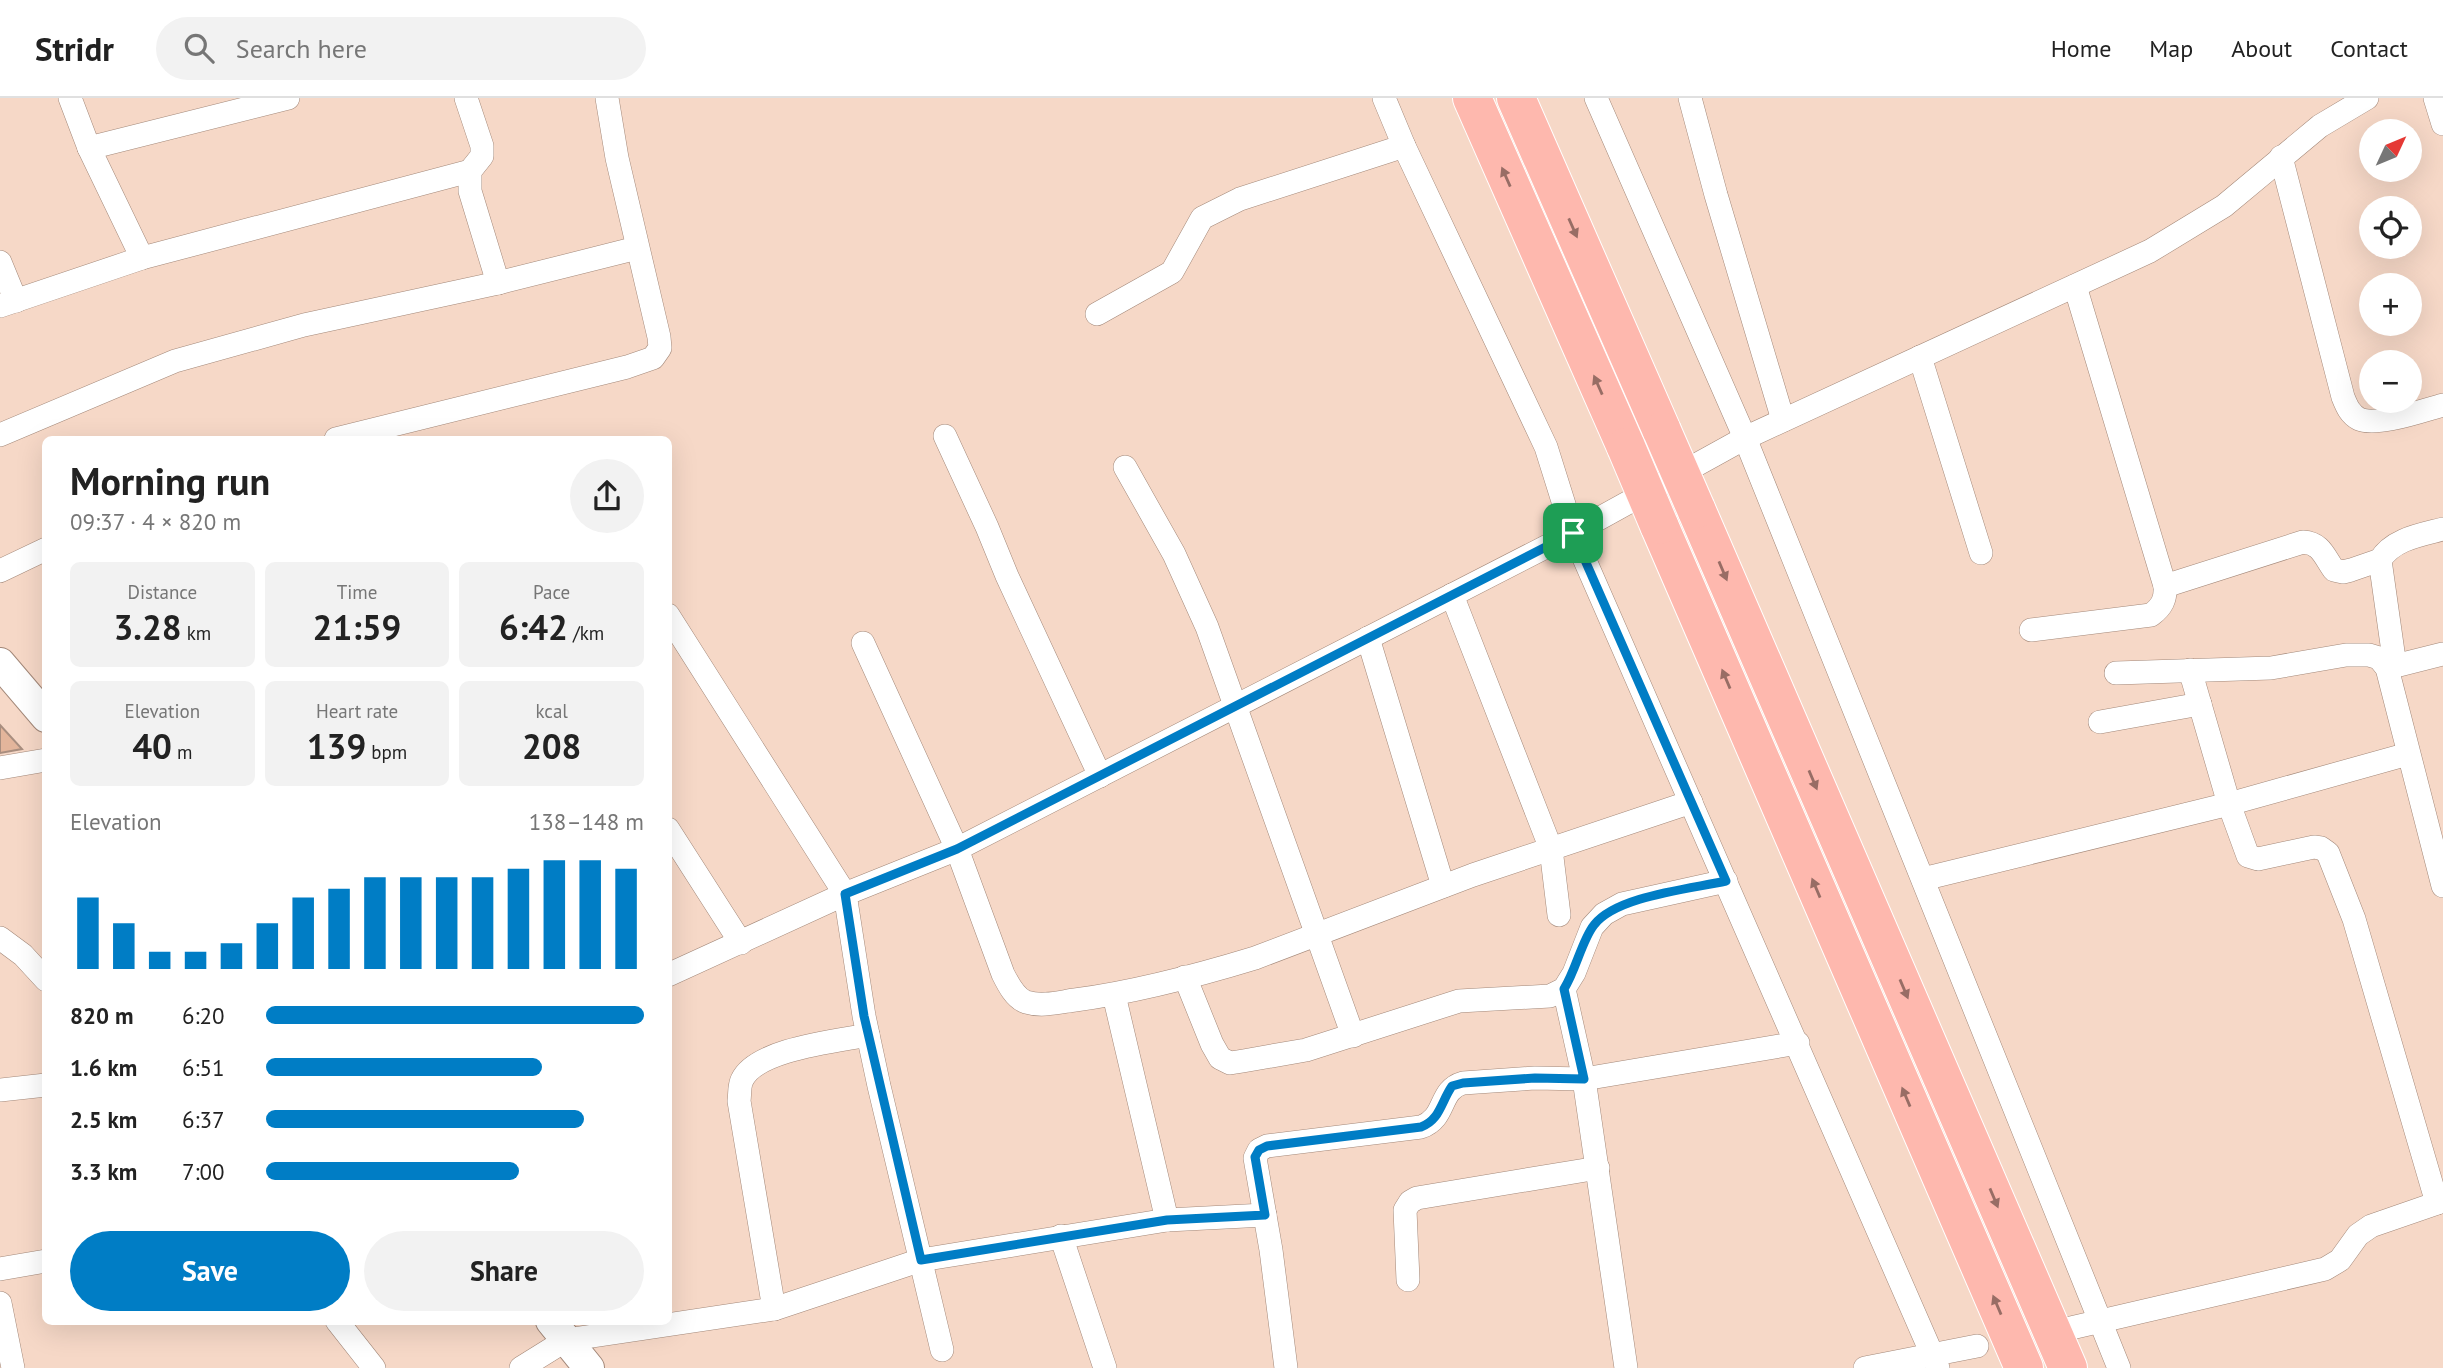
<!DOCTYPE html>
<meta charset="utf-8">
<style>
:root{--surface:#fff;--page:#f2f2f2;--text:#222;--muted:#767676;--line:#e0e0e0;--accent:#007dc5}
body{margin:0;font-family:"PT Sans",sans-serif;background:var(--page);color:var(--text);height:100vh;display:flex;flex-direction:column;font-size:26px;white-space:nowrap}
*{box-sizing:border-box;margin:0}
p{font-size:23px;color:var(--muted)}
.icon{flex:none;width:38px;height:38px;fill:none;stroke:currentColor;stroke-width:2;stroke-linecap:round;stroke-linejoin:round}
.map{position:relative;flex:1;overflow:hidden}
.panel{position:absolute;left:42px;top:338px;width:630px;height:889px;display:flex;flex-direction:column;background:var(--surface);border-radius:10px;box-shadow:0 7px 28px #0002}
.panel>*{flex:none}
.needle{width:46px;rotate:46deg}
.fabs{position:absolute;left:2359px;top:21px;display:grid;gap:14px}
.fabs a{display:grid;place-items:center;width:63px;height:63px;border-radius:50%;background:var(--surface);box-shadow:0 7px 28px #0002;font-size:35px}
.pin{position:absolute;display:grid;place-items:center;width:60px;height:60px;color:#fff;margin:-30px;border-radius:14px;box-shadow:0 4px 10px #0006}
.round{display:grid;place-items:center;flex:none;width:74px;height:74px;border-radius:37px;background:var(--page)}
.headline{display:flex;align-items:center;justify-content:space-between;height:119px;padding:0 28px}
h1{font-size:38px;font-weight:600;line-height:52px}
.metrics{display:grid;grid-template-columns:repeat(3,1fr);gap:10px;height:119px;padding:7px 28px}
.metrics div{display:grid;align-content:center;border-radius:10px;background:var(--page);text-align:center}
.metrics b{font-size:35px;font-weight:600}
.metrics small{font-size:19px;font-weight:400}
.metrics p{font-size:19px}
.chart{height:196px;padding:14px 28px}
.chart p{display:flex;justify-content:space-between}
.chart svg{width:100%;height:126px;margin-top:7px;stroke:var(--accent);stroke-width:6}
.button{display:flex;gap:14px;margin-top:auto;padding:14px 28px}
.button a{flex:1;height:80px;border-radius:42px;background:var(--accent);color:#fff;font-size:28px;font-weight:600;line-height:80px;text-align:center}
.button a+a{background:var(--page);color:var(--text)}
ul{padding:0 28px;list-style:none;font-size:23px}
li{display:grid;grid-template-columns:112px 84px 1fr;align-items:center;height:52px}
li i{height:18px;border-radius:9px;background:var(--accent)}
header{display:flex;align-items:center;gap:42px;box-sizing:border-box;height:98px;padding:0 35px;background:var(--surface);border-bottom:2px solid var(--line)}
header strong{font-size:33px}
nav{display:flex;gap:38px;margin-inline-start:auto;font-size:24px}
.search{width:490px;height:63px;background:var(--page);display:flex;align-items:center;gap:18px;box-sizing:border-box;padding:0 24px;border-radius:38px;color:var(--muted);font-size:26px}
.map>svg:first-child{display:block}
.building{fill:#e3b59b;stroke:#a98e7f;stroke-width:2}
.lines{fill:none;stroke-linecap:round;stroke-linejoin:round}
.minor-casing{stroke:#a38879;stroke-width:24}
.tertiary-casing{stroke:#a38879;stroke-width:32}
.trunk-casing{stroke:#fff;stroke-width:40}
.minor{stroke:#fff;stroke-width:23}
.tertiary{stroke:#fff;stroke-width:30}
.trunk{stroke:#feb8ae;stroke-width:38}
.trunk-bridge-casing{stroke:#fff;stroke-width:40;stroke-linecap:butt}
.trunk-bridge{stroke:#feb8ae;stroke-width:38}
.oneway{fill:#986d65}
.route-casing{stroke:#fff;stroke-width:14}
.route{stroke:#007dc5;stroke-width:9}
</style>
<header>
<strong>Stridr</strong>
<div class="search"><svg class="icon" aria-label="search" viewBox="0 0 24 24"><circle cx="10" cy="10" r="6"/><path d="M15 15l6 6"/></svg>Search here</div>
<nav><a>Home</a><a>Map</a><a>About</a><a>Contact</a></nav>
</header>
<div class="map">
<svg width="2443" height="1270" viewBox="0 0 2443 1270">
<rect width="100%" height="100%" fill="#f6d8c7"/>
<path class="building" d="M0,627L22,651L0,655Z"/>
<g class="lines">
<defs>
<g id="minor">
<path d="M70,0L89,50L142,160"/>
<path d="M466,0L482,48V58L470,73V93L498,185"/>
<path d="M1384,0L1404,48L1546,349L1573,435L1938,1270"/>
<path d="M1596,0L1745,340L2119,1270"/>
<path d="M1690,0L1716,97L1783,322"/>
<path d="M2435,0L2443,26"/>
<path d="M89,50L288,0"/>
<path d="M2281,59L2343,299C2347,309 2350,316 2359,321C2377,329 2424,312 2443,307"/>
<path d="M0,164L16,203"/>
<path d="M0,208L142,160L470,73"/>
<path d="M1097,216L1172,174L1202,120L1240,101L1404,48"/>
<path d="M1920,259L1981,455"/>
<path d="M0,337L175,263L304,227L498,185L637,150"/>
<path d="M945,338L987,429L1007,478L1100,678"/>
<path d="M336,341L627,269L653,260L660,250L659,239L617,60L607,0"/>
<path d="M1125,369L1174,456L1207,529L1353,938"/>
<path d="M0,473L46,451"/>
<path d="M2165,488L2303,444C2321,445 2324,458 2334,472L2343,474L2351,472L2380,462"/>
<path d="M1452,497L1551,751L1559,817"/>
<path d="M668,517L845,796L864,918L879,988L942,1252"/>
<path d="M2031,532L2151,517C2162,509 2166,501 2165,488L2075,188"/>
<path d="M1368,540L1443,788"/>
<path d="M863,545L957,751L1003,876C1008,886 1015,900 1026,904C1042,909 1060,904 1075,902C1136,894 1196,878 1255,860L1473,777L1691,704"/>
<path d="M2395,568L2380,462C2393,441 2420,437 2443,431"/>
<path d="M2387,570L2443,556"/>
<path d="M2190,572L2229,706L2248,758L2258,761L2314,749L2321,750L2328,755L2354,821L2437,1105"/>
<path d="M2116,575L2271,570L2346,557H2369L2379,560L2387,570L2443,788"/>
<path d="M2100,624L2200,606"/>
<path d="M0,670L46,662"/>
<path d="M668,731L741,845"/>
<path d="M1923,781L2229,706L2408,656"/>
<path d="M0,840L23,857L46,882"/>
<path d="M668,877L845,796L957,751L1573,435L1745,340L2150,153L2224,108L2320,28L2367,0"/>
<path d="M1185,879L1212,946L1220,960L1230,965L1243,963L1306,952L1459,903L1550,898L1564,891L1574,875L1592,829L1604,816L1622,806L1726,783"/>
<path d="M1564,891L1584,981L1626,1270"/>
<path d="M1114,897L1167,1122"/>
<path d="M0,992L46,987"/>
<path d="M1061,1138L1105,1270"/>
<path d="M0,1171L46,1163"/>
<path d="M1408,1182L1405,1112L1410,1104L1417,1100L1598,1070"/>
<path d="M0,1205L13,1270"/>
<path d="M774,1211L739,1003C740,997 739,988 742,982C756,951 838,943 868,937"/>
<path d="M337,1223L374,1270"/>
<path d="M2071,1230L2325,1171L2340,1162L2358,1137L2371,1128L2443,1103"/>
<path d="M521,1270L566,1242L774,1211L921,1162L1167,1122L1265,1117"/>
<path d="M1286,1270L1271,1152L1255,1060L1259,1052L1267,1048L1421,1029C1447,1020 1438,992 1463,985L1535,980L1584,981L1798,945"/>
<path d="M1865,1270L1977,1248"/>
</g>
<g id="tertiary">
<path d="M0,565L46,619"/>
<path d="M551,1223L589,1270"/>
</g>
<g id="trunk">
<path d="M1472,0L1626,349"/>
<path d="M1516,0L1662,333"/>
<path d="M1696,411L2068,1270"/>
<path d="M1659,427L2024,1270"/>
</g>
</defs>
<use href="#minor" class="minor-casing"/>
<use href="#tertiary" class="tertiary-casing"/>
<use href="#trunk" class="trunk-casing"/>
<use href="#minor" class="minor"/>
<use href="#tertiary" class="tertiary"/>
<use href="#trunk" class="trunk"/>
<defs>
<g id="trunk-bridge">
<path d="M1662,333L1696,411"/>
<path d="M1626,349L1659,427"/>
</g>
</defs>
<use href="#trunk-bridge" class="trunk-bridge-casing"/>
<use href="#trunk-bridge" class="trunk-bridge"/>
</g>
<defs><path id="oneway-solid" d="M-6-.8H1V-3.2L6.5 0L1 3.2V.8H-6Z" transform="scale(1.75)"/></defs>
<g class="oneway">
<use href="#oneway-solid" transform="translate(1506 79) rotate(-114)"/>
<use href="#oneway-solid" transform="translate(1573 130) rotate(66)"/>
<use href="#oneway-solid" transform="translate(1598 287) rotate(-114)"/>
<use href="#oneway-solid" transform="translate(1723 473) rotate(67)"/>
<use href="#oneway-solid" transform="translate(1726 581) rotate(-113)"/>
<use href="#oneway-solid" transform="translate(1813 682) rotate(67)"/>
<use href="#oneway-solid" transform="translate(1816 790) rotate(-113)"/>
<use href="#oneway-solid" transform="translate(1904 891) rotate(67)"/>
<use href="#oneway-solid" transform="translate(1906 999) rotate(-113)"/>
<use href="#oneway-solid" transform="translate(1994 1100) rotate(67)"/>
<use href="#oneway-solid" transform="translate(1997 1207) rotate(-113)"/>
</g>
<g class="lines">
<defs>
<path id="route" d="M1573,435L1726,783C1690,791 1616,798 1594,827C1582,842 1576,872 1564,891L1584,981L1535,980L1463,985L1452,988C1441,1004 1440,1022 1421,1029L1267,1048L1259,1052L1255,1059L1265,1117L1167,1122L921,1162L864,918L845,796L957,751Z"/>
</defs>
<use href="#route" class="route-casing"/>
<use href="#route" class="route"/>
</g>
</svg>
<div class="fabs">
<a><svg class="needle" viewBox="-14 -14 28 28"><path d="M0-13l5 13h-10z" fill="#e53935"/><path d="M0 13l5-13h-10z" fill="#767676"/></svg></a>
<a><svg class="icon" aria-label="locate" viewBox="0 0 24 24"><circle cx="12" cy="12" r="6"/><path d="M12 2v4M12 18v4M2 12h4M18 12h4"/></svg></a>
<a>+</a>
<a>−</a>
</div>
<div class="pin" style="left:1573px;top:435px;background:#1e9e55"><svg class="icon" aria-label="arrive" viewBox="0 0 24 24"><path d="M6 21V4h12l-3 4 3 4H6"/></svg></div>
<section class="panel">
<div class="headline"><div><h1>Morning run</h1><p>09:37 · 4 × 820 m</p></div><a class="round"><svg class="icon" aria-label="share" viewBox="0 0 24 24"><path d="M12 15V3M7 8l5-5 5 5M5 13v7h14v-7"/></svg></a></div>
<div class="metrics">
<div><p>Distance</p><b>3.28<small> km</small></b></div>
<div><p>Time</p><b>21:59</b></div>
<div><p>Pace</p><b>6:42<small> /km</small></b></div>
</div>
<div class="metrics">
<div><p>Elevation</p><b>40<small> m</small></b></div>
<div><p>Heart rate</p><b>139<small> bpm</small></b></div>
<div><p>kcal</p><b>208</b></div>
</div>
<div class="chart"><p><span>Elevation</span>138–148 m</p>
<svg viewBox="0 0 160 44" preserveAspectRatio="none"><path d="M5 44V19M15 44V28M25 44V38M35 44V38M45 44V35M55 44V28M65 44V19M75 44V16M85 44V12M95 44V12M105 44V12M115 44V12M125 44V9M135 44V6M145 44V6M155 44V9"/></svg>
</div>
<ul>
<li><b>820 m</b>6:20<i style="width:100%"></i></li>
<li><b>1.6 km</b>6:51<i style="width:73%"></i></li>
<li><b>2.5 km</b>6:37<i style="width:84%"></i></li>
<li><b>3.3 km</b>7:00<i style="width:67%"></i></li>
</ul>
<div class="button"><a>Save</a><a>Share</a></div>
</section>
</div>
